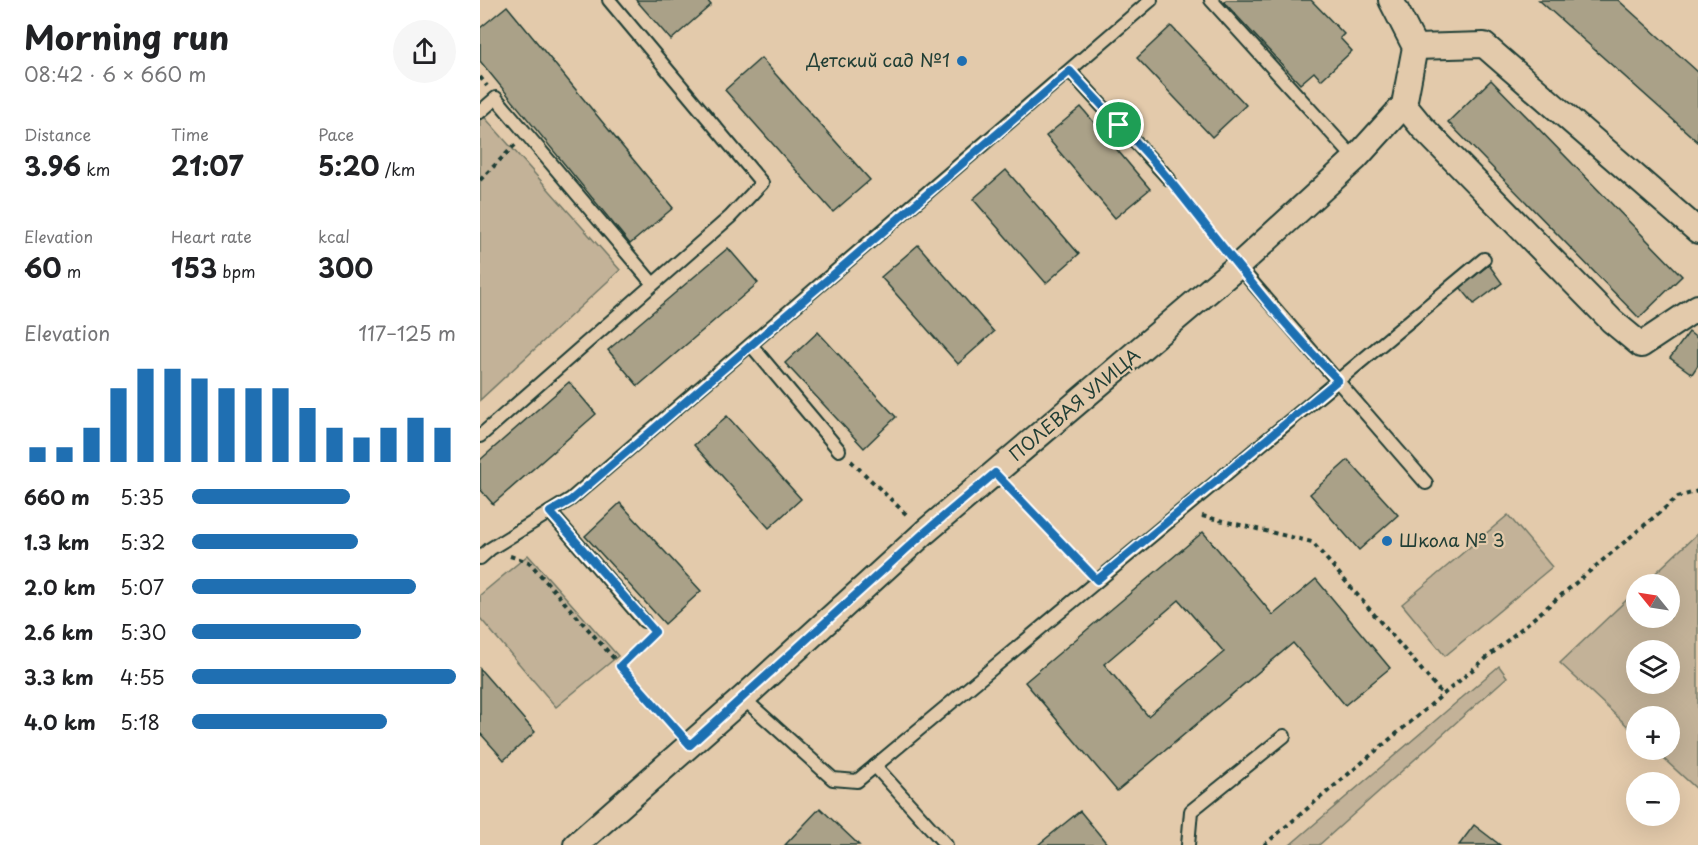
<!DOCTYPE html>
<meta charset="utf-8">
<style>
:root{--surface:#fff;--page:#f6f6f6;--text:#202124;--muted:#757577;--accent:#1f6fb2}
body{margin:0;font-family:"Playpen Sans",sans-serif;background:var(--page);color:var(--text);height:100vh;display:flex;flex-direction:column;font-size:22px;white-space:nowrap}
*{box-sizing:border-box;margin:0}
p{font-size:20px;color:var(--muted)}
.icon{flex:none;width:33px;height:33px;fill:none;stroke:currentColor;stroke-width:2;stroke-linecap:round;stroke-linejoin:round}
.map{position:relative;flex:1;overflow:hidden}
.drawer{display:flex;flex-direction:column;background:var(--surface);width:480px}
.drawer>*{flex:none}
.needle{width:39px;rotate:300deg}
.buttons{position:absolute;left:1146px;top:574px;display:grid;gap:12px}
.buttons a{display:grid;place-items:center;width:54px;height:54px;border-radius:50%;background:var(--surface);box-shadow:0 6px 24px #0002;font-size:30px}
.pin{position:absolute;display:grid;place-items:center;width:51px;height:51px;color:#fff;margin:-26px;border:3px solid #fff;border-radius:50%;box-shadow:0 2px 6px #0007}
.round{display:grid;place-items:center;flex:none;width:63px;height:63px;border-radius:32px;background:var(--page)}
.head{display:flex;align-items:center;justify-content:space-between;height:102px;padding:0 24px}
h1{font-size:33px;font-weight:700;line-height:45px}
.stats{display:grid;grid-template-columns:repeat(3,1fr);gap:9px;height:102px;padding:6px 24px}
.stats div{display:grid;align-content:center}
.stats b{font-size:26px;font-weight:700}
.stats small{font-size:16px;font-weight:400}
.stats p{font-size:16px}
.chart{height:168px;padding:12px 24px}
.chart p{display:flex;justify-content:space-between}
.chart svg{width:100%;height:108px;margin-top:6px;stroke:var(--accent);stroke-width:6}
ul{padding:0 24px;list-style:none;font-size:20px}
li{display:grid;grid-template-columns:96px 72px 1fr;align-items:center;height:45px}
li i{height:15px;border-radius:8px;background:var(--accent)}
main{display:flex;flex:1;min-height:0}
.map>svg:first-child{display:block}
.green{fill:#c3b298;stroke:#717866;stroke-width:1.5;fill-rule:evenodd}
.building{fill:#aaa188;stroke:#1f3d34;stroke-width:1.5;fill-rule:evenodd}
.lines{fill:none;stroke-linecap:round;stroke-linejoin:round}
.service-casing{stroke:#1f3d34;stroke-width:16}
.minor-casing{stroke:#1f3d34;stroke-width:28}
.path{stroke:#1f3d34;stroke-width:4;stroke-dasharray:4.5 4.5;stroke-linecap:butt}
.service{stroke:#e3caab;stroke-width:12}
.minor{stroke:#e3caab;stroke-width:24}
.route-casing{stroke:#fff;stroke-width:12}
.route{stroke:#1f6fb2;stroke-width:8}
.poi-dot{fill:#1f6fb2;stroke:#e3caab;stroke-width:2}
.labels{text-anchor:middle;stroke-width:4.5;stroke-linejoin:round;paint-order:stroke}
.poi-label{font-size:18px;fill:#1f3d34;stroke:#e3caab;text-anchor:end}
.street-label{font-size:18px;fill:#1f3d34;stroke:#e3caab}
</style>
<main>
<section class="drawer">
<div class="head"><div><h1>Morning run</h1><p>08:42 · 6 × 660 m</p></div><a class="round"><svg class="icon" aria-label="share" viewBox="0 0 24 24"><path d="M12 15V3M7 8l5-5 5 5M5 13v7h14v-7"/></svg></a></div>
<div class="stats">
<div><p>Distance</p><b>3.96<small> km</small></b></div>
<div><p>Time</p><b>21:07</b></div>
<div><p>Pace</p><b>5:20<small> /km</small></b></div>
</div>
<div class="stats">
<div><p>Elevation</p><b>60<small> m</small></b></div>
<div><p>Heart rate</p><b>153<small> bpm</small></b></div>
<div><p>kcal</p><b>300</b></div>
</div>
<div class="chart"><p><span>Elevation</span>117–125 m</p>
<svg viewBox="0 0 160 44" preserveAspectRatio="none"><path d="M5 44V38M15 44V38M25 44V30M35 44V14M45 44V6M55 44V6M65 44V10M75 44V14M85 44V14M95 44V14M105 44V22M115 44V30M125 44V34M135 44V30M145 44V26M155 44V30"/></svg>
</div>
<ul>
<li><b>660 m</b>5:35<i style="width:60%"></i></li>
<li><b>1.3 km</b>5:32<i style="width:63%"></i></li>
<li><b>2.0 km</b>5:07<i style="width:85%"></i></li>
<li><b>2.6 km</b>5:30<i style="width:64%"></i></li>
<li><b>3.3 km</b>4:55<i style="width:100%"></i></li>
<li><b>4.0 km</b>5:18<i style="width:74%"></i></li>
</ul>
</section>
<div class="map">
<svg width="1218" height="845" viewBox="0 0 1218 845">
<rect width="100%" height="100%" fill="#e3caab"/>
<filter id="ink" filterUnits="userSpaceOnUse"><feTurbulence type="fractalNoise" baseFrequency=".0167" numOctaves="2"/><feDisplacementMap in="SourceGraphic" scale="12" xChannelSelector="R" yChannelSelector="G"/><feConvolveMatrix kernelMatrix="1 2 1 2 8 2 1 2 1" color-interpolation-filters="sRGB"/></filter>
<g filter="url(#ink)">
<g class="green">
<path d="M0,112L140,270L0,400Z"/>
<path d="M1028,515L1072,567L965,656L922,604Z"/>
<path d="M1218,533V790L1174,750H1190V717H1156V734L1080,663L1156,591V618H1190V585H1163ZM1156,651H1190V684H1156Z"/>
<path d="M48,555L138,656L76,707L0,618V595Z"/>
<path d="M1019,666L1027,677L839,845H810Z"/>
</g>
<g class="building">
<path d="M156,0H227L231,5L191,40Z"/>
<path d="M746,0H831L864,34L860,38L872,51L841,80L834,72L820,84L744,2Z"/>
<path d="M1059,0H1138L1218,72V142Z"/>
<path d="M27,6L193,208L150,244L0,61V28Z"/>
<path d="M691,26L766,105L732,137L657,58Z"/>
<path d="M281,58L390,180L353,212L245,90Z"/>
<path d="M1011,80L1202,276L1159,318L968,122Z"/>
<path d="M601,107L670,189L635,218L566,136Z"/>
<path d="M526,170L599,254L566,283L493,199Z"/>
<path d="M438,245L514,332L478,364L401,277Z"/>
<path d="M248,248L278,283L158,386L128,350Z"/>
<path d="M1009,265L1022,283L994,304L980,287Z"/>
<path d="M338,332L416,417L384,448L305,363Z"/>
<path d="M1209,332L1218,339V365L1212,374L1190,358Z"/>
<path d="M89,382L116,414L13,504L0,489V460Z"/>
<path d="M247,416L321,499L289,528L214,445Z"/>
<path d="M868,460L918,515L879,550L830,494Z"/>
<path d="M140,503L221,591L185,624L105,536Z"/>
<path d="M723,532L793,615L836,579L910,668L865,705L813,643L637,791L545,682ZM699,600L744,652L668,716L624,664Z"/>
<path d="M0,669L55,732L24,760L0,733Z"/>
<path d="M340,808L379,845H305Z"/>
<path d="M600,811L628,845H558Z"/>
<path d="M994,825L1020,845H979Z"/>
</g>
<g class="lines">
<defs>
<g id="service">
<path d="M731,0L875,159"/>
<path d="M590,71L689,179"/>
<path d="M0,112L16,98L173,284"/>
<path d="M758,266L946,483"/>
<path d="M271,345L359,450"/>
<path d="M0,436L250,217L282,183L129,0"/>
<path d="M70,512L164,621"/>
<path d="M0,558L10,549L91,499L671,0"/>
<path d="M263,698L353,779L377,781L1004,259"/>
<path d="M395,766L466,845"/>
<path d="M708,845L711,811L804,736"/>
</g>
<g id="minor">
<path d="M935,47L1004,45L1218,231"/>
<path d="M924,105L942,127L1132,321L1161,345L1218,307"/>
<path d="M96,845L263,698L445,532L758,266L875,159L924,105L935,47L911,0"/>
</g>
</defs>
<use href="#service" class="service-casing"/>
<use href="#minor" class="minor-casing"/>
<g class="path">
<path d="M0,77L7,86"/>
<path d="M0,180L35,145"/>
<path d="M699,192L745,249"/>
<path d="M371,461L428,516"/>
<path d="M530,489L605,568"/>
<path d="M722,516L832,542L963,695"/>
<path d="M30,556L49,562L196,729"/>
<path d="M140,666L170,638"/>
<path d="M784,845L1198,497L1218,491"/>
</g>
<use href="#service" class="service"/>
<use href="#minor" class="minor"/>
</g>
</g>
<g class="lines" filter="url(#ink)">
<defs>
<path id="route" d="M590,71C623,108 660,143 691,182C745,249 797,319 858,380L617,580L515,473L445,532L210,745L140,666L175,632L70,512L91,500Z"/>
</defs>
<use href="#route" class="route-casing"/>
<use href="#route" class="route"/>
</g>
<g class="poi-dot">
<circle cx="482" cy="61" r="6"/>
<circle cx="907" cy="541" r="6"/>
</g>
<g class="labels">
<g class="poi-label">
<text x="470" y="67">Детский сад №1</text>
<text x="919" y="547" text-anchor="start">Школа № 3</text>
</g>
<g class="street-label">
<text transform="translate(595 405) rotate(-40)" y="6">ПОЛЕВАЯ УЛИЦА</text>
</g>
</g>
</svg>
<div class="buttons">
<a><svg class="needle" viewBox="-14 -14 28 28"><path d="M0-13l5 13h-10z" fill="#e53935"/><path d="M0 13l5-13h-10z" fill="#757577"/></svg></a>
<a><svg class="icon" aria-label="layers" viewBox="0 0 24 24"><path d="M12 4l9 5-9 5-9-5zM3 14l9 5 9-5"/></svg></a>
<a>+</a>
<a>−</a>
</div>
<div class="pin" style="left:639px;top:125px;background:#1e9e55"><svg class="icon" aria-label="arrive" viewBox="0 0 24 24"><path d="M6 21V4h12l-3 4 3 4H6"/></svg></div>
</div>
</main>
